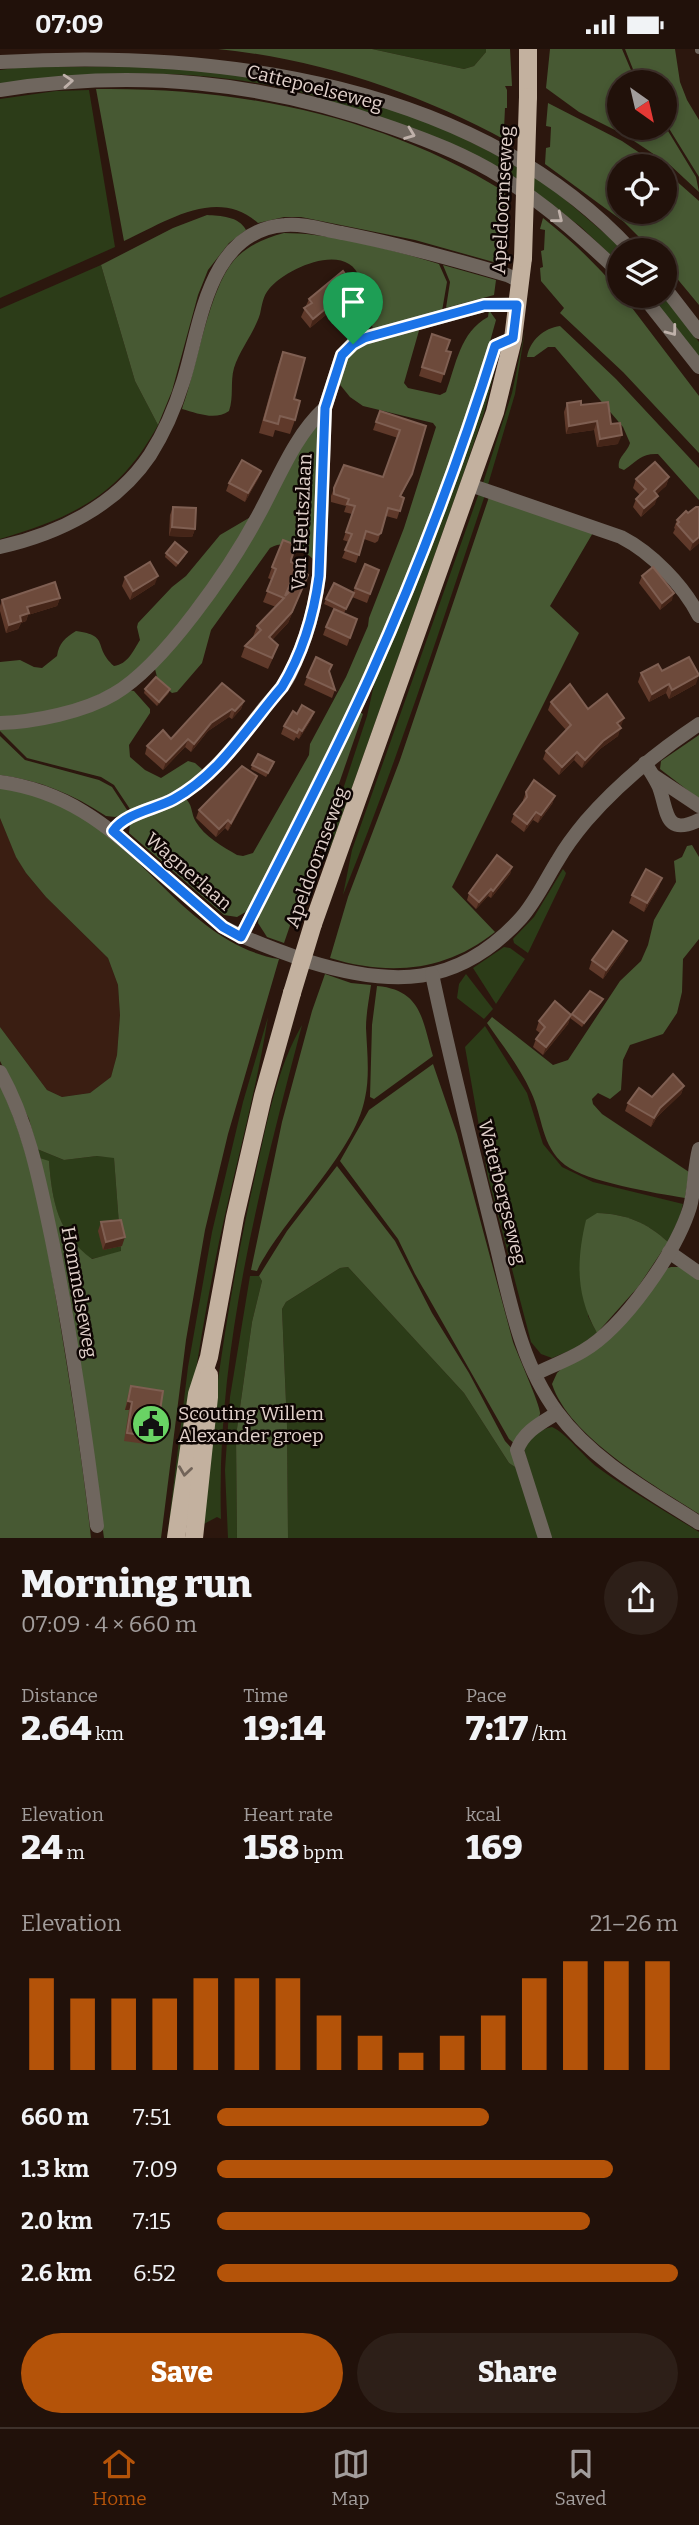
<!DOCTYPE html>
<meta charset="utf-8">
<style>
:root{--surface:#21110a;--page:#2d1f18;--text:#f1f3f6;--muted:#a29d9c;--line:#3e312b;--accent:#b45309}
body{margin:0;font-family:Bitter,serif;background:var(--page);color:var(--text);height:100vh;display:flex;flex-direction:column;font-size:26px;white-space:nowrap}
*{box-sizing:border-box;margin:0}
p{font-size:23px;color:var(--muted)}
.icon{flex:none;width:38px;height:38px;fill:none;stroke:currentColor;stroke-width:2;stroke-linecap:round;stroke-linejoin:round}
.map{position:relative;height:1489px;overflow:hidden}
.panel{display:flex;flex-direction:column;background:var(--surface);flex:1}
.panel>*{flex:none}
.needle{width:46px;rotate:146deg}
.controls{position:absolute;left:607px;top:21px;display:grid;gap:14px}
.controls a{display:grid;place-items:center;width:70px;height:70px;border-radius:50%;background:var(--surface);box-shadow:0 4px 10px #0003,0 0 0 2px var(--line);font-size:35px}
.pin{position:absolute;display:grid;place-items:center;width:60px;height:60px;color:#fff;margin:-72px -30px;border-radius:50% 50% 50% 0;rotate:-45deg;box-shadow:0 0 7px #0007}
.pin .icon{rotate:45deg}
.round{display:grid;place-items:center;flex:none;width:74px;height:74px;border-radius:37px;background:var(--page)}
.headline{display:flex;align-items:center;justify-content:space-between;height:119px;padding:0 21px}
h1{font-size:38px;font-weight:800;line-height:52px}
.stats{display:grid;grid-template-columns:repeat(3,1fr);gap:10px;height:119px;padding:7px 21px}
.stats div{display:grid;align-content:center}
.stats b{font-size:35px;font-weight:800}
.stats small{font-size:19px;font-weight:400}
.stats p{font-size:19px}
.chart{height:196px;padding:14px 21px}
.chart p{display:flex;justify-content:space-between}
.chart svg{width:100%;height:126px;margin-top:7px;stroke:var(--accent);stroke-width:6}
.primary-button{display:flex;gap:14px;margin-top:auto;padding:14px 21px}
.primary-button a{flex:1;height:80px;border-radius:42px;background:var(--accent);color:#fff;font-size:28px;font-weight:800;line-height:80px;text-align:center}
.primary-button a+a{background:var(--page);color:var(--text)}
ul{padding:0 21px;list-style:none;font-size:23px}
li{display:grid;grid-template-columns:112px 84px 1fr;align-items:center;height:52px}
li i{height:18px;border-radius:9px;background:var(--accent)}
.status{display:flex;justify-content:space-between;align-items:center;height:49px;padding:0 35px;background:var(--surface);direction:ltr}
.status svg{height:19px;fill:currentColor}
.dock{display:flex;justify-content:space-around;align-items:center;height:98px;border-top:2px solid var(--line);background:var(--surface);font-size:19px;color:var(--muted)}
.dock a{display:grid;justify-items:center;gap:4px}
.dock .current{color:var(--accent)}
.map>svg:first-child{display:block}
.built{fill:#3a1e12}
.green{fill:#2c3c18}
.forest{fill:#475933}
.lines{fill:none;stroke-linecap:round;stroke-linejoin:round}
.service{stroke:#6f665e;stroke-width:8}
.minor{stroke:#6f665e;stroke-width:14}
.tertiary{stroke:#6f665e;stroke-width:14}
.primary{stroke:#c3b19f;stroke-width:18}
.primary-bridge{stroke:#c3b19f;stroke-width:18}
.wall{fill:#5f392a}
.shaded-wall{fill:#452518}
.building{fill:#6d4a3b;stroke:#7f5f52;stroke-width:2}
.oneway{stroke:#bfb1aa}
.oneway2{stroke:#726459}
.route-casing{stroke:#fff;stroke-width:14}
.route{stroke:#1a73e8;stroke-width:9}
.labels{text-anchor:middle;stroke-width:5;stroke-linejoin:round;paint-order:stroke}
.street-label{font-size:19px;fill:#e1d1cb;stroke:#0e0503}
.poi-label{font-size:19px;fill:#e1d1cb;stroke:#0e0503;text-anchor:start}
</style>
<div class="status"><b>07:09</b><svg viewBox="0 0 49 12"><path d="M0 12V9h3v3zM5 12V6h3v6zM10 12V3h3v9zM15 12V0h3v12zM26 1h20v11H26zM47 4h2v5h-2z"/></svg></div>
<div class="map">
<svg width="699" height="1489" viewBox="0 0 699 1489">
<rect width="100%" height="100%" fill="#2c170e"/>
<path class="built" d="M0,769L16,807L26,824L46,848L108,909L118,936L120,966L117,1006L111,1028L90,1044L62,1048L47,1041L0,978Z"/>
<g class="green">
<path d="M372,0H486V3L474,17L464,20Z"/>
<path d="M236,17L425,70L520,118L516,131C473,113 431,95 388,77C367,68 345,57 324,50C220,18 106,20 0,35V21L21,18Z"/>
<path d="M89,41L115,198L0,249V50L56,42Z"/>
<path d="M534,124L624,201H620L619,214L580,177L530,141Z"/>
<path d="M101,216L135,332L158,376C120,446 74,468 0,490V260Z"/>
<path d="M651,247H664L666,250L699,293V309Z"/>
<path d="M525,281L515,345L487,439L482,437L512,344Z"/>
<path d="M498,308L484,364L462,429L333,792L310,841L367,667L375,631Z"/>
<path d="M479,444L485,446C440,580 396,715 343,846L352,801Z"/>
<path d="M563,820L566,824L565,827L528,904L514,894L513,890L534,868Z"/>
<path d="M504,898L510,899L525,910L496,955L473,919Z"/>
<path d="M466,925L493,960L484,970L457,949L459,935Z"/>
<path d="M268,968C256,1044 235,1118 219,1193C199,1291 185,1390 172,1489H167L188,1318L212,1183L243,1053Z"/>
<path d="M302,976C260,1137 216,1303 221,1470L217,1468L202,1476C212,1356 230,1236 257,1118C268,1070 277,1019 302,976Z"/>
<path d="M485,977L527,1044L543,1095L562,1118L593,1133L683,1155L680,1167L668,1193C646,1173 626,1165 597,1164L588,1267L597,1284L578,1298L552,1309L541,1305L531,1293L488,1128L465,998Z"/>
<path d="M37,1100L64,1111L97,1107L114,1108L121,1203L91,1210C58,1185 52,1152 49,1113L40,1109Z"/>
<path d="M348,1218L464,1344L509,1414L518,1420L541,1489H288L287,1377L282,1260L286,1253L340,1219Z"/>
<path d="M250,1227H259L262,1232L252,1273L236,1387L237,1489H228L225,1421L230,1348Z"/>
<path d="M552,1378C565,1383 584,1408 597,1418C630,1442 665,1462 699,1483V1489H549L524,1400C529,1389 540,1380 552,1378Z"/>
</g>
<g class="forest">
<path d="M218,0H372L464,20L474,17L486,3V0H510L512,37H505L507,41V59H505L504,80L508,82L507,92C419,44 318,10 218,0Z"/>
<path d="M550,0H622L636,33H620V79L665,77L696,128L699,143L670,116L625,86L579,63L546,39Z"/>
<path d="M625,0H675L680,33L687,51L699,71V128L665,73V33H638Z"/>
<path d="M96,40C239,38 382,67 505,143V159L501,160L500,178L503,179L500,202H504V213L497,214L415,191L301,168H284L258,174C217,137 165,173 124,192Z"/>
<path d="M548,54L622,92L659,117H620V163H665V122L699,152V256L665,215V201H652L624,173L545,115L546,99L550,98L551,78L546,77Z"/>
<path d="M207,166C220,167 239,167 246,181L229,194L208,221L198,246L172,342L158,376L135,332L101,216L173,179Z"/>
<path d="M543,169C571,191 596,215 619,242L620,247H623L699,347V404L623,323L560,264L564,259L541,232L540,219L543,218L541,202L544,201L545,181L540,180Z"/>
<path d="M284,184C331,184 393,201 439,215L447,233L442,262L374,282L371,274L354,277L349,271C352,258 365,243 360,230C348,191 286,219 269,240C263,247 262,256 260,265C254,284 240,300 234,319C230,333 234,348 229,362C215,372 197,364 182,360C197,320 209,236 237,208C251,195 266,189 284,184Z"/>
<path d="M443,216L496,231L494,246L446,259L450,233Z"/>
<path d="M489,261L496,271C440,477 345,670 249,861L237,868L224,866L129,784L130,775L182,751H187C193,758 191,765 196,773C204,787 223,798 237,806L243,807L253,804L309,706L310,695L346,628L368,577L369,569L404,479L436,378L433,374L363,357L350,348L337,332L341,319L353,300L420,278L404,334L408,339L440,346L446,343C456,316 460,283 488,268Z"/>
<path d="M560,277L616,330L699,419V451L658,405C642,404 637,412 624,421L619,419C617,408 627,404 630,394L623,378L555,298H548L534,308H527C530,291 544,279 560,277Z"/>
<path d="M317,376L319,378L314,511C301,499 287,490 270,499L211,581L202,614L177,643L172,644L158,632L154,616L166,604L301,395Z"/>
<path d="M489,448L594,482L550,557L579,584L452,838L495,883C445,923 389,927 330,909L348,848L400,711Z"/>
<path d="M254,466L239,493L176,580L124,634L72,658L0,671V613L20,611L34,618L42,619L57,607C59,594 65,589 76,582C111,587 92,597 114,617C128,615 133,602 140,591L137,578L138,574L172,538L186,527L220,486Z"/>
<path d="M128,641L134,642L150,660V664L129,696L130,708L145,721L161,729L188,712L195,714L204,722L178,743L132,763L114,736L101,728L27,709L0,682V677Z"/>
<path d="M360,663L363,665L284,894L267,888L258,874L259,866Z"/>
<path d="M699,686V750L660,720L661,712Z"/>
<path d="M0,687L25,711L99,731L112,738L129,764L115,768L106,767C73,745 39,731 0,726Z"/>
<path d="M0,739C22,742 46,749 67,759C142,796 192,896 279,910L228,1085L205,1181L186,1291L161,1489H104L80,1310L40,1109L49,1112C52,1152 58,1185 92,1210L121,1202L114,1109L97,1107L64,1111L37,1100L29,1070L0,1012V978L47,1041L62,1048L90,1044L111,1028L117,1006L120,966L118,936L108,909L46,848L26,824L16,808L0,769Z"/>
<path d="M692,796L699,808V890L683,910L682,943L677,964L663,985L630,996L623,1011L621,1041L610,1050L598,1044L592,1050L593,1055L602,1065L689,1123L685,1149C655,1144 587,1133 565,1116C541,1097 543,1068 531,1043C520,1018 502,996 487,974L492,968L553,1016L568,1011L620,932L641,912L648,896L654,871L676,833L674,812L682,808L687,797Z"/>
<path d="M325,925L351,934L371,936C369,950 366,965 366,979C367,1001 370,1027 365,1049C354,1106 284,1167 257,1222L251,1221L282,1073L312,962Z"/>
<path d="M377,937C422,941 422,971 433,1007L374,1050L370,1048L372,976Z"/>
<path d="M433,1015L457,1085L513,1293C517,1304 542,1360 540,1365C536,1376 522,1387 515,1395L509,1390L415,1225L398,1190L340,1112L369,1061Z"/>
<path d="M0,1036C34,1109 46,1189 59,1268C71,1341 83,1415 91,1489H0Z"/>
<path d="M337,1117L395,1192L432,1264L469,1324L505,1392L514,1402L518,1420L509,1414L464,1344L348,1218L340,1219L286,1253L282,1260L287,1377L288,1489H237L236,1387L252,1273L262,1232L259,1227L287,1182Z"/>
<path d="M597,1164C626,1165 646,1173 668,1193L638,1238L597,1284C576,1247 576,1213 586,1171Z"/>
<path d="M671,1218H682L699,1229V1465C654,1436 569,1388 552,1335L557,1324L665,1220Z"/>
</g>
<g class="lines">
<path class="service" d="M699,0V1"/>
<g class="minor">
<path d="M470,436L621,488C652,504 683,536 699,567"/>
<path d="M0,498C58,485 116,457 150,406C164,384 175,359 183,333C201,277 207,182 285,176C304,174 324,181 342,184C398,195 453,210 507,226L520,232"/>
<path d="M0,674C34,673 84,663 114,645C164,616 230,519 258,467C278,431 294,387 325,359"/>
<path d="M645,714C650,722 655,729 659,738C668,762 664,788 699,771"/>
<path d="M654,727L699,757"/>
<path d="M0,733C66,742 105,775 153,817C176,838 200,858 223,878C250,892 278,902 307,912C391,938 458,939 521,869C536,852 546,830 558,811C566,797 576,784 586,772C619,734 657,703 699,675"/>
<path d="M113,782C126,763 159,760 179,747C215,725 239,691 264,659C273,648 284,638 290,625C305,594 315,561 319,527L325,359L342,306L353,295L364,289L484,256L517,255"/>
<path d="M241,888C285,801 331,714 371,625C419,518 460,409 495,297L513,290"/>
<path d="M432,925C450,1010 471,1094 492,1179C508,1241 518,1311 557,1363C593,1412 649,1442 699,1474"/>
<path d="M0,1023C29,1075 40,1134 52,1191C71,1286 85,1381 97,1477"/>
<path d="M669,1203L699,1224"/>
<path d="M535,1325C551,1317 568,1311 583,1302C624,1278 676,1203 690,1158C695,1139 694,1119 699,1100"/>
<path d="M545,1489L517,1401C524,1382 541,1374 557,1364"/>
</g>
<g class="tertiary">
<path d="M0,13C219,0 476,34 631,201"/>
<path d="M0,41C136,20 263,32 393,79C430,92 466,106 500,127C544,154 582,188 620,224"/>
<path d="M665,239L699,283"/>
<path d="M643,247L699,318"/>
</g>
<g class="primary">
<path d="M528,48V0"/>
<path d="M313,875L495,363L513,290L523,209"/>
<path d="M176,1489L197,1345L209,1308L235,1168L263,1047L292,944"/>
<path d="M194,1489L209,1348V1326"/>
</g>
<g class="primary-bridge">
<path d="M523,209L528,48"/>
<path d="M292,944L313,875"/>
</g>
</g>
<g class="wall">
<path d="M354,236L351,245L310,279L301,268L309,250Z"/>
<path d="M432,285L446,302L451,303L441,334L419,327Z"/>
<path d="M283,303L294,350L295,371L290,385L275,381L273,388L259,384L278,316Z"/>
<path d="M567,354L581,356L611,375L618,395L597,398L594,381L566,385L564,363Z"/>
<path d="M380,362L426,377L412,425L401,448L404,449L397,470L386,467L378,492L375,494L364,490L356,514L342,509L349,493L343,491L352,465L344,463L346,457L331,453V447L334,439L383,428L398,389L373,381Z"/>
<path d="M261,422L258,430L245,453L226,442L229,434Z"/>
<path d="M669,428L666,437L656,445L655,455L641,468L633,458L636,450L640,446L633,439L636,430Z"/>
<path d="M173,458L195,480L192,488L169,487L170,466Z"/>
<path d="M699,458V494L690,502L673,484L675,480L674,479L677,471Z"/>
<path d="M166,504L185,507L176,518L165,508Z"/>
<path d="M291,512L294,527L286,546L304,536L288,574L272,591L274,607L268,620L241,608L245,597L253,588L257,577L276,558L263,553L272,531L268,529L272,518Z"/>
<path d="M379,521L367,554L352,548L344,564L324,555L326,550L353,544L355,539Z"/>
<path d="M642,527L672,551L660,561L639,534Z"/>
<path d="M125,528L155,535L130,551L122,537Z"/>
<path d="M60,549L57,557L28,566L26,572L21,574L18,580L6,584L0,562V557L2,551Z"/>
<path d="M357,570L347,597L323,586L326,578Z"/>
<path d="M332,616L329,623L335,641L332,649L304,636L307,628Z"/>
<path d="M662,622L696,635L669,650L666,644L649,653L638,633L641,624Z"/>
<path d="M145,640H170L168,645L157,657L144,644Z"/>
<path d="M244,652L241,660L232,670L229,668L208,682L191,703L185,698L163,721L145,705L147,697L171,690Z"/>
<path d="M551,653L588,660L621,677L620,678L618,687L600,700L582,719L574,711L559,726L543,710L546,702L566,681L548,661Z"/>
<path d="M314,663L311,671L299,690L296,688L294,692L281,685L284,677L297,665Z"/>
<path d="M252,716L273,717L266,728L251,720Z"/>
<path d="M257,727L254,735L228,782L225,779L216,788L196,769L199,761Z"/>
<path d="M526,743L555,747L552,755L538,774L533,771L524,783L511,773L514,765L523,753V751Z"/>
<path d="M512,818L510,825L491,849L488,847L476,860L467,851L469,844Z"/>
<path d="M659,838L644,863L629,854L632,846Z"/>
<path d="M624,900L603,930L589,920L592,911Z"/>
<path d="M603,950L601,954L582,978L570,969L572,965Z"/>
<path d="M571,966L568,975L543,1006L533,998L536,990L540,984L536,981L539,972Z"/>
<path d="M684,1037L681,1045L657,1068L651,1078L625,1062L628,1054L652,1048Z"/>
<path d="M101,1173L122,1197L103,1201L98,1182Z"/>
<path d="M131,1337L156,1388L153,1396L124,1392L129,1361H125L128,1346Z"/>
</g>
<g class="shaded-wall">
<path d="M354,236L351,245L310,279L313,270Z"/>
<path d="M597,372L594,381L566,385L569,377Z"/>
<path d="M622,386L618,395L597,398L600,390Z"/>
<path d="M261,422L258,430L245,453L248,444Z"/>
<path d="M669,428L666,437L651,451L654,442Z"/>
<path d="M658,447L655,455L641,468L644,459Z"/>
<path d="M172,478L195,480L192,488L169,487Z"/>
<path d="M699,488V494L690,502L693,493Z"/>
<path d="M308,526L288,574L265,598L269,588Z"/>
<path d="M158,527L155,535L130,551L133,542Z"/>
<path d="M674,544L672,551L660,561L662,554Z"/>
<path d="M60,549L57,557L28,566L26,572L21,574L18,580L6,584L9,576L20,567L27,558Z"/>
<path d="M699,626L696,635L669,650L672,641Z"/>
<path d="M669,635L666,644L649,653L652,645Z"/>
<path d="M170,640L168,645L157,657L159,653Z"/>
<path d="M244,652L241,660L232,670L235,662Z"/>
<path d="M232,660L229,668L208,682L191,703L194,695L211,674Z"/>
<path d="M314,663L311,671L299,690L302,682Z"/>
<path d="M624,669L621,677L615,682L617,674Z"/>
<path d="M621,679L618,687L600,700L582,719L585,711L603,692Z"/>
<path d="M188,690L185,698L163,721L166,713Z"/>
<path d="M577,703L574,711L559,726L562,718Z"/>
<path d="M257,727L254,735L228,782L231,774Z"/>
<path d="M555,747L552,755L538,774L541,766Z"/>
<path d="M536,763L533,771L524,783L527,775Z"/>
<path d="M228,771L225,779L216,788L219,780Z"/>
<path d="M512,818L510,825L491,849L493,842Z"/>
<path d="M662,829L659,838L644,863L647,854Z"/>
<path d="M491,840L488,847L476,860L479,853Z"/>
<path d="M627,892L624,900L603,930L606,921Z"/>
<path d="M603,950L601,954L582,978L584,974Z"/>
<path d="M571,966L568,975L543,1006L546,998Z"/>
<path d="M684,1037L681,1045L657,1068L651,1078L654,1069L660,1059Z"/>
<path d="M125,1188L122,1197L103,1201L106,1193Z"/>
<path d="M128,1352L132,1353L129,1361H125Z"/>
</g>
<g class="building">
<path d="M343,222L354,236L313,270L304,259L312,254L309,250Z"/>
<path d="M432,285L450,291L446,302L451,303L444,325L422,318Z"/>
<path d="M283,303L305,309L294,350L300,352L295,371L280,367L278,375L264,371Z"/>
<path d="M581,352V356L608,353L611,375L620,374L622,386L600,390L597,372L569,377L567,354Z"/>
<path d="M380,362L426,377L412,425L400,447L404,449L400,462L388,459L381,484L378,486L366,482L359,506L345,501L352,485L346,483L355,457L347,455L349,450L334,445V439L344,416L383,428L400,381L376,373Z"/>
<path d="M242,411L261,422L248,444L229,434Z"/>
<path d="M655,413L669,428L654,442L658,447L644,459L636,450L646,440L636,430Z"/>
<path d="M173,458L196,459L195,480L172,478Z"/>
<path d="M696,458H699V488L693,493L677,475L679,473L677,471L686,462L688,464Z"/>
<path d="M283,491L296,496L291,511V513L298,516L285,547L307,525L308,526L292,563L269,588L278,596L272,609L245,597L261,581L257,577L284,549L267,542L276,520L272,518Z"/>
<path d="M175,493L187,503L178,514L166,504Z"/>
<path d="M150,513L158,527L133,542L125,528Z"/>
<path d="M365,515L379,521L370,545L355,539Z"/>
<path d="M653,518L674,544L662,554L642,527Z"/>
<path d="M55,533L60,549L27,558L29,564L20,567L21,572L9,576L2,551Z"/>
<path d="M334,534L354,544L346,560L326,550Z"/>
<path d="M334,560L357,570L350,589L326,578Z"/>
<path d="M316,608L332,616L329,622L335,641L307,628Z"/>
<path d="M689,608L699,626L672,641L669,635L652,645L641,624L658,615L662,622Z"/>
<path d="M156,628L170,640L159,653L145,640Z"/>
<path d="M222,634L244,652L235,662L232,660L211,674L194,695L188,690L166,713L147,697L163,681L171,690Z"/>
<path d="M570,635L588,660L607,645L624,669L617,674L621,679L603,692L585,711L577,703L562,718L546,702L571,676L551,653Z"/>
<path d="M302,656L314,663L302,682L299,680L297,684L284,677L293,662L297,665Z"/>
<path d="M258,705L274,713L268,724L252,716Z"/>
<path d="M242,717L257,727L231,774L228,771L219,780L199,761Z"/>
<path d="M534,731L555,747L541,766L536,763L527,775L514,765L527,748L526,743Z"/>
<path d="M497,806L512,818L493,842L491,840L479,853L469,844Z"/>
<path d="M646,820L662,829L647,854L632,846Z"/>
<path d="M613,882L627,892L606,921L592,911Z"/>
<path d="M590,942L603,950L584,974L572,965Z"/>
<path d="M555,952L571,966L546,998L536,990L545,978L539,972Z"/>
<path d="M673,1025L684,1037L660,1059L654,1069L628,1054L639,1039L652,1048Z"/>
<path d="M121,1171L125,1188L106,1193L101,1173Z"/>
<path d="M131,1337L163,1342L156,1388L127,1384L132,1353L128,1352Z"/>
</g>
<defs><path id="oneway-chevron" d="M-2-3.5L2.5 0L-2 3.5" fill="none" stroke-width="1.6" stroke-linecap="round" stroke-linejoin="round" transform="scale(1.75)"/></defs>
<g class="oneway">
<use href="#oneway-chevron" transform="translate(68 32) rotate(-4)"/>
<use href="#oneway-chevron" transform="translate(410 85) rotate(21)"/>
<use href="#oneway-chevron" transform="translate(558 169) rotate(39)"/>
<use href="#oneway-chevron" transform="translate(672 282) rotate(53)"/>
</g>
<use class="oneway2" href="#oneway-chevron" transform="translate(185 1422) rotate(98)"/>
<g class="lines">
<defs>
<path id="route" d="M484,256H517L513,289L495,297C460,409 419,518 371,625C331,714 285,801 241,888L223,878L113,782C125,764 156,760 174,750C221,724 248,677 282,638C302,605 314,565 319,527L325,359L342,306L353,295L364,289Z"/>
</defs>
<use href="#route" class="route-casing"/>
<use href="#route" class="route"/>
</g>
<defs>
<symbol id="civic-disc" viewBox="-11 -11 22 22"><circle r="9.5" fill="#69d364" stroke="#0e0503"/><path d="M-.6-6.5H3V-4.5H.6V-3L4-1V1h2V6H-6V1h2V-1L-.6-3ZM-1.2 2.5V6h2.4V2.5Z" fill="#111"/></symbol>
</defs>
<g fill-rule="evenodd">
<use href="#civic-disc" x="129" y="1353" width="44" height="44"/>
</g>
<g class="labels">
<g class="street-label">
<text transform="translate(315 38) rotate(14)" y="7">Cattepoelseweg</text>
<text transform="translate(502 151) rotate(-87)" y="7">Apeldoornseweg</text>
<text transform="translate(301 473) rotate(-87)" y="7">Van Heutszlaan</text>
<text transform="translate(316 808) rotate(-70)" y="7">Apeldoornseweg</text>
<text transform="translate(189 822) rotate(41)" y="7">Wagnerlaan</text>
<text transform="translate(503 1143) rotate(76)" y="7">Waterbergseweg</text>
<text transform="translate(80 1243) rotate(80)" y="7">Hommelseweg</text>
</g>
<g class="poi-label">
<text x="178" y="1371">Scouting Willem<tspan x="178" dy="22">Alexander groep</tspan></text>
</g>
</g>
</svg>
<div class="controls">
<a><svg class="needle" viewBox="-14 -14 28 28"><path d="M0-13l5 13h-10z" fill="#e53935"/><path d="M0 13l5-13h-10z" fill="#a29d9c"/></svg></a>
<a><svg class="icon" aria-label="locate" viewBox="0 0 24 24"><circle cx="12" cy="12" r="6"/><path d="M12 2v4M12 18v4M2 12h4M18 12h4"/></svg></a>
<a><svg class="icon" aria-label="layers" viewBox="0 0 24 24"><path d="M12 4l9 5-9 5-9-5zM3 14l9 5 9-5"/></svg></a>
</div>
<div class="pin" style="left:353px;top:295px;background:#1e9e55"><svg class="icon" aria-label="arrive" viewBox="0 0 24 24"><path d="M6 21V4h12l-3 4 3 4H6"/></svg></div>
</div>
<section class="panel">
<div class="headline"><div><h1>Morning run</h1><p>07:09 · 4 × 660 m</p></div><a class="round"><svg class="icon" aria-label="share" viewBox="0 0 24 24"><path d="M12 15V3M7 8l5-5 5 5M5 13v7h14v-7"/></svg></a></div>
<div class="stats">
<div><p>Distance</p><b>2.64<small> km</small></b></div>
<div><p>Time</p><b>19:14</b></div>
<div><p>Pace</p><b>7:17<small> /km</small></b></div>
</div>
<div class="stats">
<div><p>Elevation</p><b>24<small> m</small></b></div>
<div><p>Heart rate</p><b>158<small> bpm</small></b></div>
<div><p>kcal</p><b>169</b></div>
</div>
<div class="chart"><p><span>Elevation</span>21–26 m</p>
<svg viewBox="0 0 160 44" preserveAspectRatio="none"><path d="M5 44V12M15 44V19M25 44V19M35 44V19M45 44V12M55 44V12M65 44V12M75 44V25M85 44V32M95 44V38M105 44V32M115 44V25M125 44V12M135 44V6M145 44V6M155 44V6"/></svg>
</div>
<ul>
<li><b>660 m</b>7:51<i style="width:59%"></i></li>
<li><b>1.3 km</b>7:09<i style="width:86%"></i></li>
<li><b>2.0 km</b>7:15<i style="width:81%"></i></li>
<li><b>2.6 km</b>6:52<i style="width:100%"></i></li>
</ul>
<div class="primary-button"><a>Save</a><a>Share</a></div>
</section>
<nav class="dock">
<a class="current"><svg class="icon" aria-label="home" viewBox="0 0 24 24"><path d="M3 11l9-7 9 7M6 9v11h12V9"/></svg>Home</a>
<a><svg class="icon" aria-label="map" viewBox="0 0 24 24"><path d="M3 6l6-2 6 2 6-2v14l-6 2-6-2-6 2zM9 4v14M15 6v14"/></svg>Map</a>
<a><svg class="icon" aria-label="saved" viewBox="0 0 24 24"><path d="M7 4h10v16l-5-4-5 4z"/></svg>Saved</a>
</nav>
